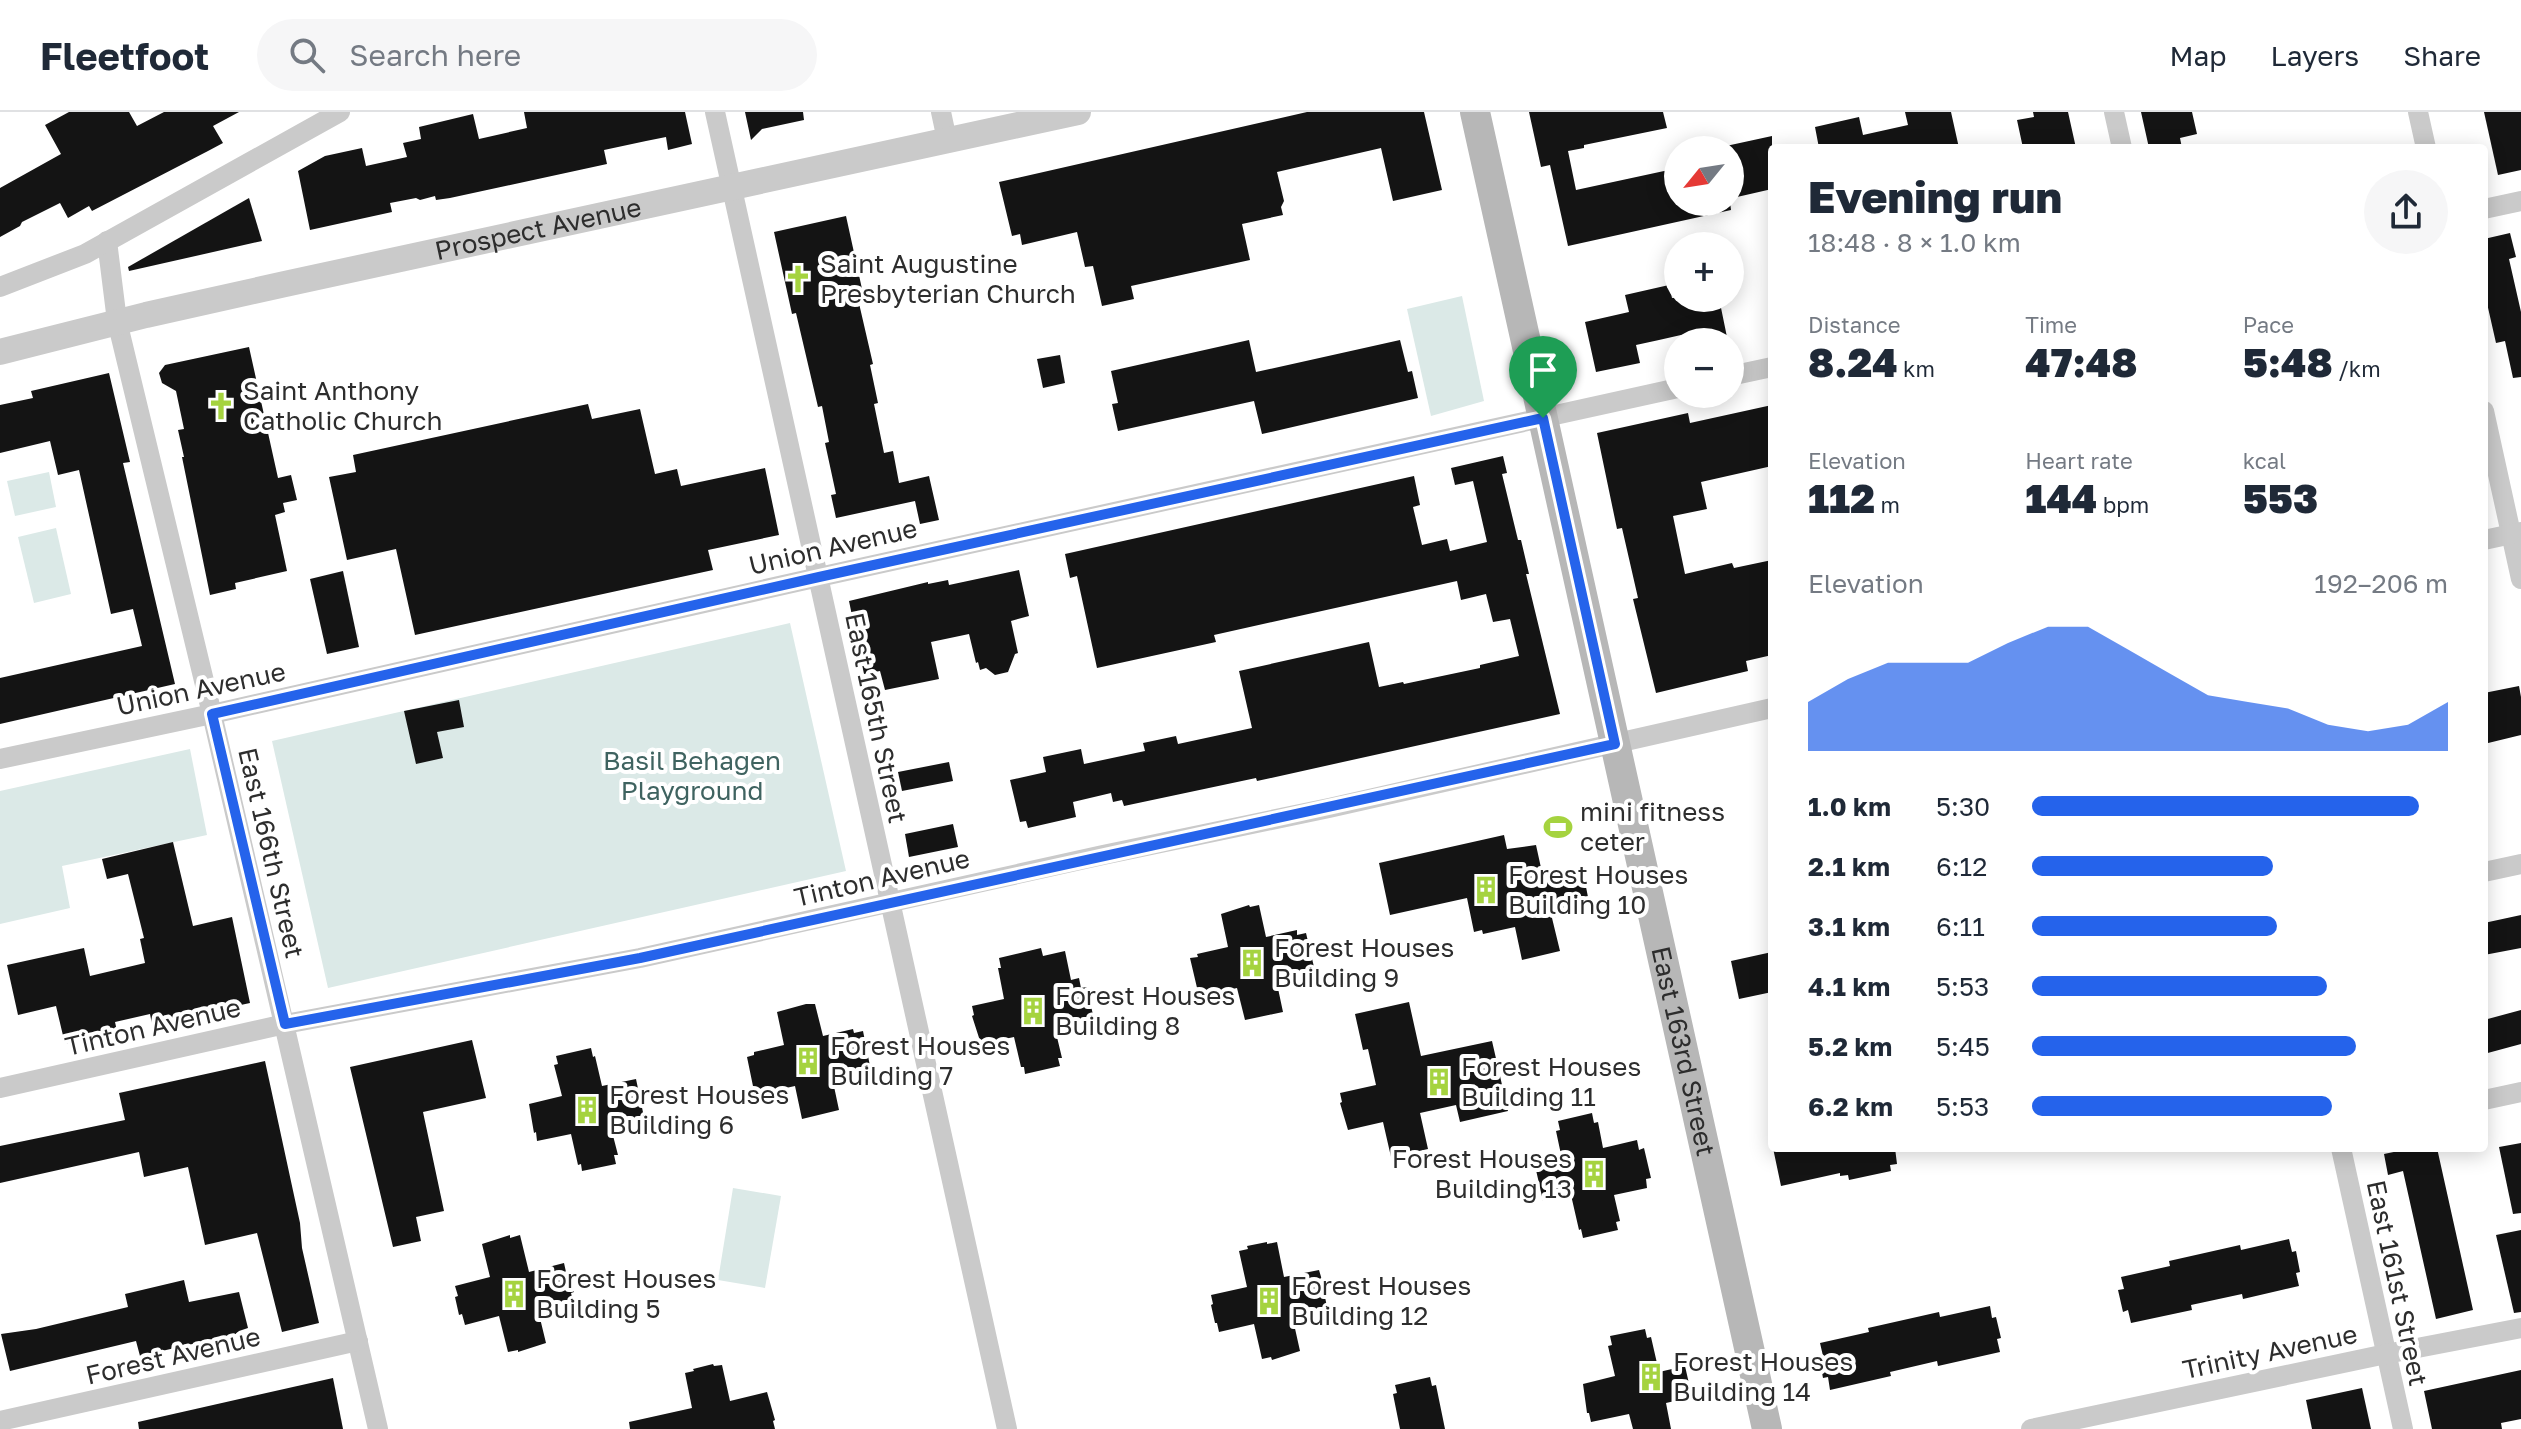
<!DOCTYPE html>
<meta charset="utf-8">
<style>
:root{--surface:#fff;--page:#f6f6f7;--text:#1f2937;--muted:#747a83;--line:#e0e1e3;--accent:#2563eb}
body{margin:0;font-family:"Golos Text",sans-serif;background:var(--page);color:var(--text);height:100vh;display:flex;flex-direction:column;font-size:30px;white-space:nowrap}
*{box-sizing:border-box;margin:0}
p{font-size:26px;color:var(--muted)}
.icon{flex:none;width:44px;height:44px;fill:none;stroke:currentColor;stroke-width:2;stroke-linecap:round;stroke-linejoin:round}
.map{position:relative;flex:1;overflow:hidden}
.panel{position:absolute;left:1768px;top:32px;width:720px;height:1008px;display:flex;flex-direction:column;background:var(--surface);border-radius:8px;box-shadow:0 4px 20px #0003}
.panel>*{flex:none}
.needle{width:52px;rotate:240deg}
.buttons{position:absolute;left:1664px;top:24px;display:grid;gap:16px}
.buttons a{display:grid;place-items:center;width:80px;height:80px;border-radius:50%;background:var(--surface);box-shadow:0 4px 20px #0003;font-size:40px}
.pin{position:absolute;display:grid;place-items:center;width:68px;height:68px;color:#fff;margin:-82px -34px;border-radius:50% 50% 50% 0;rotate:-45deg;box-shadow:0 0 8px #0007}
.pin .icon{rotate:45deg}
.round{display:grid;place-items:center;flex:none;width:84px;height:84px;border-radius:42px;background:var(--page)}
.summary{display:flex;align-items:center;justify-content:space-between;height:136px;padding:0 40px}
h1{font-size:44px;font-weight:800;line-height:60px}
.figures{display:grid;grid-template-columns:repeat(3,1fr);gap:12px;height:136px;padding:8px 40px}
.figures div{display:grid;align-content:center}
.figures b{font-size:40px;font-weight:800}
.figures small{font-size:22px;font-weight:400}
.figures p{font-size:22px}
.chart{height:224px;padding:16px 40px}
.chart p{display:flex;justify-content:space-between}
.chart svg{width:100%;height:144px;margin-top:8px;fill:var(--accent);opacity:.7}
ul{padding:0 40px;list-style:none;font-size:26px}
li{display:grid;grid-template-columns:128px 96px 1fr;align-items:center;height:60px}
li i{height:20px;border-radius:10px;background:var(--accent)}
header{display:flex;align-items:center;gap:48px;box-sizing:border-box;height:112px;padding:0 40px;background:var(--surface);border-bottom:2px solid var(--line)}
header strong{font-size:38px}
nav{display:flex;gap:44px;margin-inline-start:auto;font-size:28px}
.search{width:560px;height:72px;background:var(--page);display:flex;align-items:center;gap:20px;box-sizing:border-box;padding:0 28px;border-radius:44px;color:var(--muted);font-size:30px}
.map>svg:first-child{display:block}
.green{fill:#dbe9e7}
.building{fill:#141414}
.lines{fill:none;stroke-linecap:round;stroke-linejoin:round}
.minor{stroke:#cacaca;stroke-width:20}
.tertiary{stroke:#cacaca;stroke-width:26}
.secondary{stroke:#b7b7b7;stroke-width:30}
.route-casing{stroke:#fff;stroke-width:16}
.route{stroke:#2563eb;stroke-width:10}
.labels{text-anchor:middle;stroke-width:8;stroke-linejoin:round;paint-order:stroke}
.street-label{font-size:26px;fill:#2d2d2d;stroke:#fff}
.poi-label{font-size:26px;fill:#2d2d2d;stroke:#fff;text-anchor:start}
.park-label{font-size:26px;fill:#3f6360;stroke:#fff}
</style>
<header>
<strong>Fleetfoot</strong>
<div class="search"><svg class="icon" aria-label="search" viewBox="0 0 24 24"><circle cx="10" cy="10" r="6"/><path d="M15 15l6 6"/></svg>Search here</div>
<nav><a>Map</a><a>Layers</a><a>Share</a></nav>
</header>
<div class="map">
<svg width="2521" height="1317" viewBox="0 0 2521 1317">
<rect width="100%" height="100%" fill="#fff"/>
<g class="green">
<path d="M1462,184L1484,289L1431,304L1407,197Z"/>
<path d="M49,360L56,395L15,404L7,369Z"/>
<path d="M56,416L71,482L34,491L18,425Z"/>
<path d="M790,511L846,759L328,876L272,629Z"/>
<path d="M190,637L207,723L62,754L70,796L0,812V679Z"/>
<path d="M733,1076L781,1084L765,1176L718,1168Z"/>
</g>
<g class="building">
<path d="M69,0H129L137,14L164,0H239L213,14L223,31L208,39L92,99L89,94L68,106L60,91L22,110L20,114L0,125V76L61,42L45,13Z"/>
<path d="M524,0H685L692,32L668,38L666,25L646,29L604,38L607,52L450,86L436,88L435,84L420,88L416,86L390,91L392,100L310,118L298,59L325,44L362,36L366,54L407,45L403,31L421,27L419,15L473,2L479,27L527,16Z"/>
<path d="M745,0H803L804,8L762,17L751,28Z"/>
<path d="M1307,0H1424L1442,78L1393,89L1381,36L1277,60L1284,89L1281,95L1283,103L1242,112L1250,148L1131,174L1134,187L1102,194L1093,154L1085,155L1077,120L1022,133L1020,122L1012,124L999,70Z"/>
<path d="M1529,0H1663L1667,16L1584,33V36L1568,39L1576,78L1678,56V90H1730L1731,98L1568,134L1550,53L1541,55Z"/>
<path d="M1905,0H1951L1959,36H1819L1815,15L1859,5L1863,23L1908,13Z"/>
<path d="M2033,0H2068L2076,36H2023L2017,8L2034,5Z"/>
<path d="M2141,0H2192L2197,22L2180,26L2182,36H2149Z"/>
<path d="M2484,0H2521V58L2498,63Z"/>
<path d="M1772,24V77L1737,85L1730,51V38H1727L1726,34Z"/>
<path d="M249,86L262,129L129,159L128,155Z"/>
<path d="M846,104L864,186L858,187L873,252L870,253L878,291L874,292L884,341L893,339L899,371L929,364L939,408L920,412L915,389L836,406L831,383L836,382L825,331L829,330L822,294L818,295L796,201L792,202L774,120Z"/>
<path d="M2510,121L2516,145L2509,147L2521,200V265L2513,266L2505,229L2496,231L2484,178V127Z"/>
<path d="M1669,173L1672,186H1719L1728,230H1682L1681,223L1659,228L1636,233L1640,251L1596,260L1585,210L1629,200L1625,183Z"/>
<path d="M1249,228L1256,260L1400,228L1408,260L1412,259L1418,286L1262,322L1254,289L1118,319L1112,292L1118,291L1111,259Z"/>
<path d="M249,235L278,366L291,363L297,388L283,391L285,400L275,403L287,459L235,471L236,477L210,483L182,345H184L178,318L184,317L176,279L162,271L159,261L165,253Z"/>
<path d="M1060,243L1065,271L1043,276L1037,247Z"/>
<path d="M109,261L130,350L123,351L175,572L0,612V566L142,534L133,497L111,502L79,358L58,363L50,329L0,341V293L33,286L31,279Z"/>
<path d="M588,292L592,307L640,297L655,362L677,357L681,374L765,356L779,423L708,438L713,458L415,523L396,437L347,448L329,365L356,360L353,343Z"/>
<path d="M1772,293V354L1701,370L1707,397L1673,404L1685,462L1732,451L1734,456L1772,448V543L1746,549L1748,559L1656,581L1633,487L1638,486L1622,416L1617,417L1597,321L1688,301L1690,311Z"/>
<path d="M1503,344L1507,361L1502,362L1518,428H1521L1529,462H1526L1560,602L1257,669L1256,666L1124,694L1122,688L1113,690L1111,681L1073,690L1076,705L1028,716L1026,709L1020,710L1010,668L1046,660L1043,645L1081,637L1084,652L1145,639L1143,631L1176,624L1178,632L1252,616L1239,559L1369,530L1379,575L1403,570L1404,572L1480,556V553L1519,544L1510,507L1493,510L1486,482L1461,488L1457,469L1214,523L1216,530L1097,556L1077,464L1070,466L1065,442L1414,364L1420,393L1413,395L1422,433L1447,427L1450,439L1487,430L1473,369L1455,373L1451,356Z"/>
<path d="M1019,458L1029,504L1011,509L1018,541L1015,542L1008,560L995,563L986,556L980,558L978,550L976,551L969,522L931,530L939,567L885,578L880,559L864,562L849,489L928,470V472L948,468L949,473Z"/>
<path d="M343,459L359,535L327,542L310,467Z"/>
<path d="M2519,574L2521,585V623L2484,632V581Z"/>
<path d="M459,588L464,615L437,620L443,646L416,652L404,599Z"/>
<path d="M949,650L953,669L902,679L898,660Z"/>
<path d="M953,712L958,735L909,745L905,722Z"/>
<path d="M1504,723L1507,737L1536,733L1543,765L1573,758L1574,762L1583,760L1590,795L1582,796L1583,799L1552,806L1560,839L1522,848L1515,815L1483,822L1482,818L1474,820L1467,786L1390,803L1379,751Z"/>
<path d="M173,730L193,814L232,805L250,891L152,912L150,902L115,910L117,919L65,932L56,894L18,903L7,853L84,836L90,864L145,851L140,827L144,826L128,762L107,767L102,747Z"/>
<path d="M1249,793L1250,795L1259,793L1266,825L1297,818V823L1306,821L1314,855L1305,857L1306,860L1276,867L1283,900L1245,908L1237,876L1206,883V879L1198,880L1190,846L1198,845L1197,842L1228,835L1221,802Z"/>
<path d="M2521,803V836L2484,843V811Z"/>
<path d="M1041,836L1043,844L1065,839L1071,868L1079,866L1081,876L1087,875L1093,903L1088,904L1090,914L1056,921L1062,946H1058L1060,954L1025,962L1024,955H1021L1014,925L981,932L972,904L974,903L972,894L1004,887L998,856H1001L999,846Z"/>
<path d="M1772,840V880L1739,887L1731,849Z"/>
<path d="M1409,890L1421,944L1492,929L1508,999L1460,1010L1456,993L1420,1001L1428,1037L1419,1039L1420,1041L1391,1045L1383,1010L1348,1018L1340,991L1342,990L1340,981L1376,973L1368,937L1363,938L1355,902Z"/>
<path d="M806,892H815L823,924L853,917L854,921L863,919L870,954L861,955L862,958L832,965L839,998L802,1007L795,974L763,981L762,977L754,979L747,945L754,943V940L784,933L777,900Z"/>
<path d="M2521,898V932L2484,942V908Z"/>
<path d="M472,928L486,986L423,1000L444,1099L416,1105L421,1129L393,1135L350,955Z"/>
<path d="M591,936L593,945L595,944L602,974L636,967L644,1005L610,1012L618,1043H614L616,1052L582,1059L581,1052L578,1053L571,1022L537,1029L536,1020L534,1021L529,992L562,984L554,953L558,952L556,944Z"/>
<path d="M265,949L300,1111L302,1136L319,1211L282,1220L257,1121L205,1133L188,1055L144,1065L139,1040L0,1071V1034L125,1008L119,981Z"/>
<path d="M1592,1001L1594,1011L1598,1010L1603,1036L1637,1028L1639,1038L1644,1036L1651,1066L1646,1067L1647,1076L1614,1083L1620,1109L1616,1110L1618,1118L1583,1126L1581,1117L1579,1118L1571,1083L1543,1089L1536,1058L1563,1052L1556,1019L1560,1018L1558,1009Z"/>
<path d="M2521,1031V1101L2513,1102L2499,1035Z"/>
<path d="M1773,1036H1895L1897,1052L1890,1053L1891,1059L1849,1068L1848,1063L1840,1064V1061L1781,1074Z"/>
<path d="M2413,1036H2437L2473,1198L2436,1207L2403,1059L2388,1063L2384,1042Z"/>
<path d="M2521,1118V1200L2514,1201L2496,1123Z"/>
<path d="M510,1123V1126L520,1123L529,1160L564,1151L566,1160H569L574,1180L571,1181L573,1189L538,1198L546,1231L518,1240V1238L508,1240L499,1204L465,1213L462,1202L459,1203L455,1185L458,1184L455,1174L490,1165L482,1132Z"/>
<path d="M2289,1127L2292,1140L2296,1139L2300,1160L2296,1161L2299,1174L2243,1187L2242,1182L2191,1193L2192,1198L2131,1211L2128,1198L2123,1200L2118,1178L2124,1177L2121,1165L2170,1154L2169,1149L2240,1133L2241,1138Z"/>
<path d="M1267,1130V1132L1277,1130L1284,1165L1319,1158L1327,1185H1325L1327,1195L1292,1203L1300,1239L1272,1248L1271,1245L1262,1247L1254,1212L1219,1220L1217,1211H1215L1211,1193L1213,1192L1211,1183L1247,1175L1239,1139L1248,1137L1247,1134Z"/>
<path d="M184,1168L189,1190L239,1180L248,1216L239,1219L236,1222L140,1244L136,1229L10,1259L1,1222L36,1217L128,1195L125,1182Z"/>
<path d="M1990,1194L1992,1206L1996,1205L2001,1226L1997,1227L2000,1240L1938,1254L1937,1249L1890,1260L1891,1264L1830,1278L1828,1265L1823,1266L1819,1245L1823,1244L1820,1231L1869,1220L1868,1216L1939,1200L1940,1205Z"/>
<path d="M1645,1217L1647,1226L1651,1225L1659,1260L1685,1254L1692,1285L1666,1291L1671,1317H1633L1629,1302L1591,1310L1589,1301H1587L1583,1272L1615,1264L1608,1234L1612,1233L1610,1224Z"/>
<path d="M713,1252L714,1254L722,1253L730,1289L767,1280L775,1308L773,1309L775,1317H630L629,1310L692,1296L685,1261L694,1259L693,1257Z"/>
<path d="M2521,1258V1307L2501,1311L2502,1317H2432L2424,1279Z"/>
<path d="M1430,1265L1432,1274L1436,1273L1445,1317H1400L1393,1282L1397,1281L1395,1273Z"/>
<path d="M333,1266L343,1317H139L138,1310Z"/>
<path d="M2362,1276L2371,1317H2312L2306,1288Z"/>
</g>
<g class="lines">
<g class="minor">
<path d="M715,0L1007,1317"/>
<path d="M941,0L947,28"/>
<path d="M2114,0L2122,36"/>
<path d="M2418,0L2426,36"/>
<path d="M2484,97L2521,89"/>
<path d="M107,129L117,209L212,602L378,1317"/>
<path d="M0,175L85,142L340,0"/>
<path d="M1730,264L1772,255"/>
<path d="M2484,299L2521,467"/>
<path d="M2484,428L2521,420"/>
<path d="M0,647L212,602L819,465L1678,276"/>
<path d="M2484,760L2521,752"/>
<path d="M0,976L285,912L640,846L1103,743L1329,696L1772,596"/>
<path d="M2484,988L2521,980"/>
<path d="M2341,1036L2403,1317"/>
<path d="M0,1309L358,1229"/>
<path d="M2031,1317L2386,1242L2521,1216"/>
</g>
<path class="tertiary" id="s1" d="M0,240L146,203L285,172L1078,0"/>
<path class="secondary" id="s2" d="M1475,0L1767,1317"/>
</g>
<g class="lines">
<defs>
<path id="route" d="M1543,306L1615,632L640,846L285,912L212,602L819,465Z"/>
</defs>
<use href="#route" class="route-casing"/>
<use href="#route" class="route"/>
</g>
<defs>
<symbol id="church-bare" viewBox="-9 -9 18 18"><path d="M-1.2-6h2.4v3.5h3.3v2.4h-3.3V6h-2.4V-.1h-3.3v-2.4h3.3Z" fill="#a5d33f" stroke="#fff" stroke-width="2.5" paint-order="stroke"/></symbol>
<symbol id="stadium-bare" viewBox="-9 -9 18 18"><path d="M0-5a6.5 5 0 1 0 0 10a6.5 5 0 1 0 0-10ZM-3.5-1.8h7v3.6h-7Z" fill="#a5d33f" stroke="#fff" stroke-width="2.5" paint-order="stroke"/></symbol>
<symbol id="building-bare" viewBox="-9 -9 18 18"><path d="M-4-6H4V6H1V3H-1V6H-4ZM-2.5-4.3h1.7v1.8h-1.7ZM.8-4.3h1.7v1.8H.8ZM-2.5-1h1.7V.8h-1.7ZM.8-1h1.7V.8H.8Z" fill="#a5d33f" stroke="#fff" stroke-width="2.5" paint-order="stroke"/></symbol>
</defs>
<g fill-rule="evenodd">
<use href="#church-bare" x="778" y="147" width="40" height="40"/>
<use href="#church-bare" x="201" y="274" width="40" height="40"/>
<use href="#stadium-bare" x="1538" y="695" width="40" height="40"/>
<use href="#building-bare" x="1466" y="758" width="40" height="40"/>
<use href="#building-bare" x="1232" y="831" width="40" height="40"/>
<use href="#building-bare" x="1013" y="879" width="40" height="40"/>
<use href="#building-bare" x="788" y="929" width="40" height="40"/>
<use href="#building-bare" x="1419" y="950" width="40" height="40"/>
<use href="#building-bare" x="567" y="978" width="40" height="40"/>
<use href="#building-bare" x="1574" y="1042" width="40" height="40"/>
<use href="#building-bare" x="494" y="1162" width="40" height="40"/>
<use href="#building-bare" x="1249" y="1169" width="40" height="40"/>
<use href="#building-bare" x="1631" y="1245" width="40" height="40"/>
</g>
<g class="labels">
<g class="street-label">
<text dy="9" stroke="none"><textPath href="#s1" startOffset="552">Prospect Avenue</textPath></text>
<text transform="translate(833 435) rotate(-13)" y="9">Union Avenue</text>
<text transform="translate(201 577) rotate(-12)" y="9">Union Avenue</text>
<text transform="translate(876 606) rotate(78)" y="9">East 165th Street</text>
<text transform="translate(271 741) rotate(77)" y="9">East 166th Street</text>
<text transform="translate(882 766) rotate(-13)" y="9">Tinton Avenue</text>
<text transform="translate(153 915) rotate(-13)" y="9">Tinton Avenue</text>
<text dy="9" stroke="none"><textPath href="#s2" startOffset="962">East 163rd Street</textPath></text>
<text transform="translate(2397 1171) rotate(78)" y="9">East 161st Street</text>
<text transform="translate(2270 1240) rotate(-12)" y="9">Trinity Avenue</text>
<text transform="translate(173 1244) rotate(-13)" y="9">Forest Avenue</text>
</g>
<g class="poi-label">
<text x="820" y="161">Saint Augustine<tspan x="820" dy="30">Presbyterian Church</tspan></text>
<text x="243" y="288">Saint Anthony<tspan x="243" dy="30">Catholic Church</tspan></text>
<text x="1580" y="709">mini fitness<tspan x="1580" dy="30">ceter</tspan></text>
<text x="1508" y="772">Forest Houses<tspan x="1508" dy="30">Building 10</tspan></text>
<text x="1274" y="845">Forest Houses<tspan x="1274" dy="30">Building 9</tspan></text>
<text x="1055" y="893">Forest Houses<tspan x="1055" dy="30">Building 8</tspan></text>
<text x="830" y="943">Forest Houses<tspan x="830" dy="30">Building 7</tspan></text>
<text x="1461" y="964">Forest Houses<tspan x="1461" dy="30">Building 11</tspan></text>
<text x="609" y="992">Forest Houses<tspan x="609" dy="30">Building 6</tspan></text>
<text x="1572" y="1056" text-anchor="end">Forest Houses<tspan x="1572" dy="30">Building 13</tspan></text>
<text x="536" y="1176">Forest Houses<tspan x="536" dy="30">Building 5</tspan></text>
<text x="1291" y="1183">Forest Houses<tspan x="1291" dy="30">Building 12</tspan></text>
<text x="1673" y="1259">Forest Houses<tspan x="1673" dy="30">Building 14</tspan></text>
</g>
<g class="park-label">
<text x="692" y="658">Basil Behagen<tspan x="692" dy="30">Playground</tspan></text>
</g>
</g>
</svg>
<div class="buttons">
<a><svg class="needle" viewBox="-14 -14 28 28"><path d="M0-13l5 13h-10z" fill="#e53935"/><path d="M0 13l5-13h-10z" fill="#747a83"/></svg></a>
<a>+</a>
<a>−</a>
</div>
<div class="pin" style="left:1543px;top:306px;background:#1e9e55"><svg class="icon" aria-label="arrive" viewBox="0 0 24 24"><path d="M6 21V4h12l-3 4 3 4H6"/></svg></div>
<section class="panel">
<div class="summary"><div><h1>Evening run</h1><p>18:48 · 8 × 1.0 km</p></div><a class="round"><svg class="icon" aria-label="share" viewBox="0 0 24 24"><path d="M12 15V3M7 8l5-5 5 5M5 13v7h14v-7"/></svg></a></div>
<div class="figures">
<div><p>Distance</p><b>8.24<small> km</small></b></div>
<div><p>Time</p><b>47:48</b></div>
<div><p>Pace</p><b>5:48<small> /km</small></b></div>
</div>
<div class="figures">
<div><p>Elevation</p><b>112<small> m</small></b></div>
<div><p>Heart rate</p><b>144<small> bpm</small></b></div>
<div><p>kcal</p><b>553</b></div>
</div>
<div class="chart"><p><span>Elevation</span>192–206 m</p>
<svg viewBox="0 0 160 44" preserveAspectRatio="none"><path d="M0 44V29L10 22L20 17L30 17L40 17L50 11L60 6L70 6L80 13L90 20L100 27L110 29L120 31L130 36L140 38L150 36L160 29V44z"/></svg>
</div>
<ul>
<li><b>1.0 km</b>5:30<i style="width:93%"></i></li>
<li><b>2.1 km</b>6:12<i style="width:58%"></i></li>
<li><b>3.1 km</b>6:11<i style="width:59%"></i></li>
<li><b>4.1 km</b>5:53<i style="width:71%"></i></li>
<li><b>5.2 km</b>5:45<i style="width:78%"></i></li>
<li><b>6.2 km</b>5:53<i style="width:72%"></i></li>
</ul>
</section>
</div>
